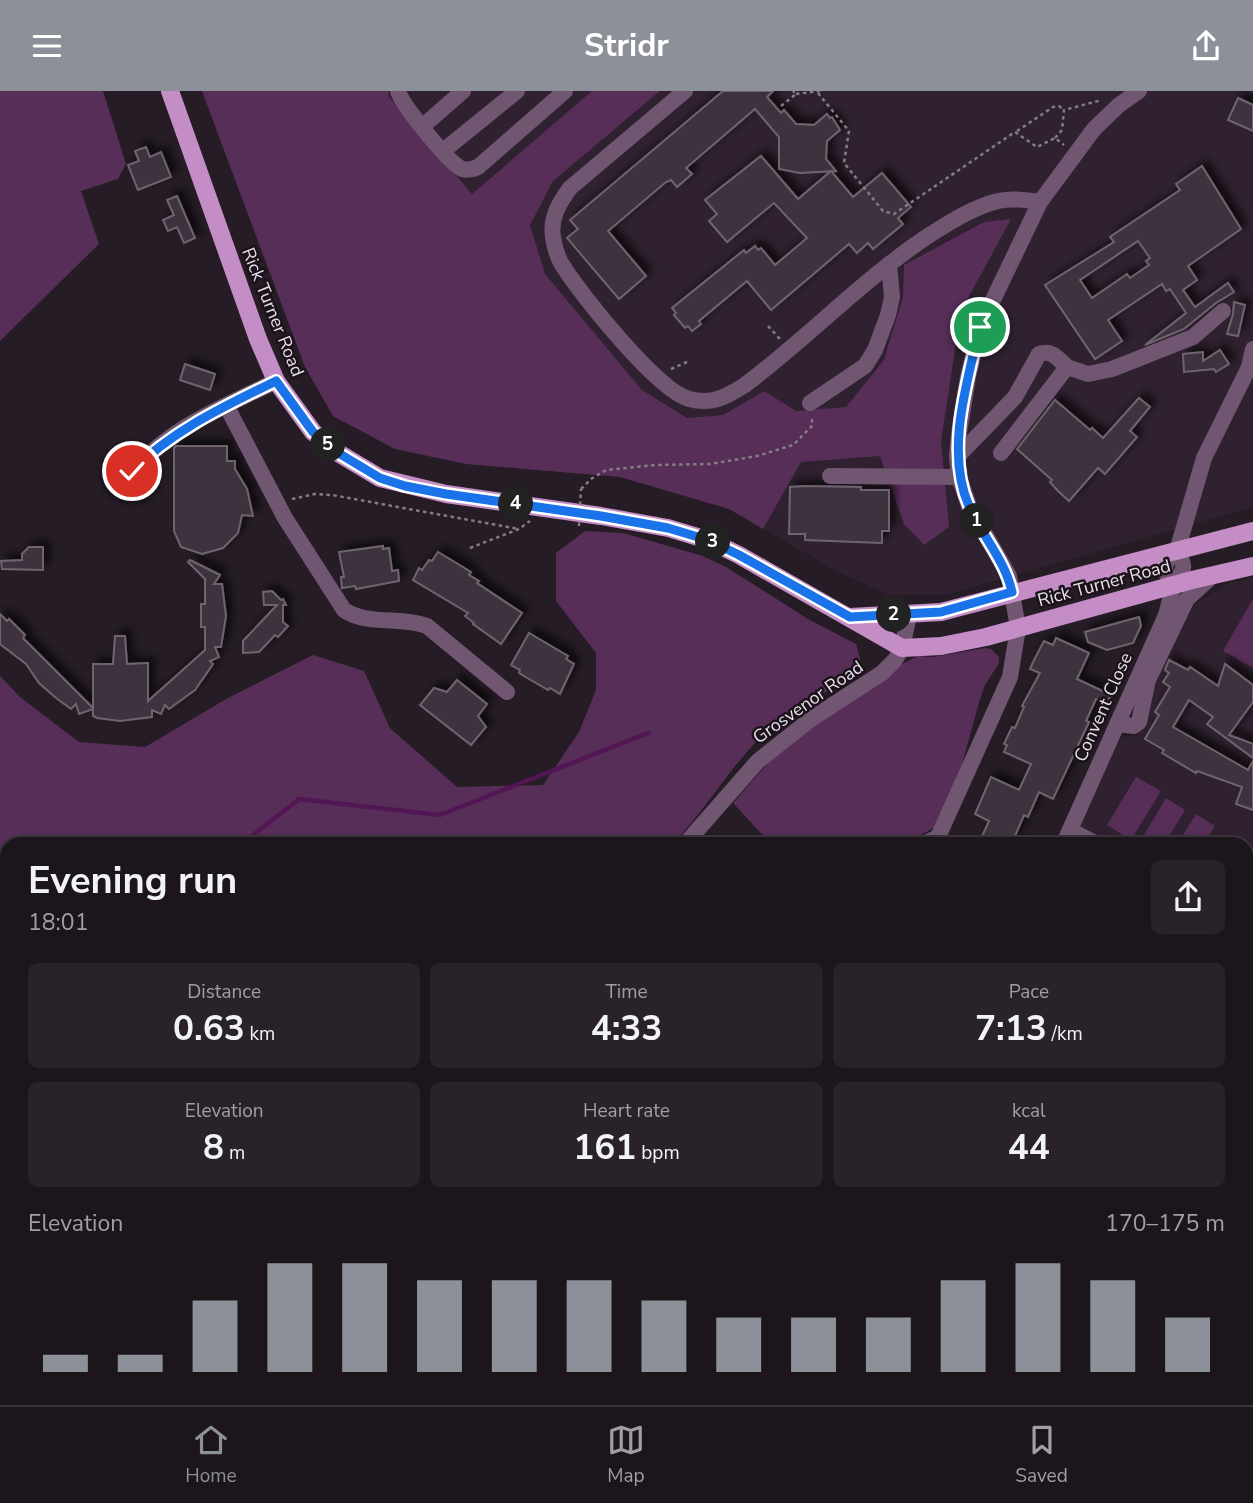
<!DOCTYPE html>
<meta charset="utf-8">
<style>
:root{--surface:#1c151c;--page:#292229;--text:#f1f3f6;--muted:#a09fa3;--line:#3a343b;--accent:#8c9099}
body{margin:0;font-family:"Nunito Sans",sans-serif;background:var(--page);color:var(--text);height:100vh;display:flex;flex-direction:column;font-size:26px;white-space:nowrap}
*{box-sizing:border-box;margin:0}
p{font-size:23px;color:var(--muted)}
.icon{flex:none;width:38px;height:38px;fill:none;stroke:currentColor;stroke-width:2;stroke-linecap:round;stroke-linejoin:round}
.map{position:relative;flex:1;overflow:hidden}
.drawer{position:absolute;left:0px;top:746px;width:1253px;height:569px;display:flex;flex-direction:column;background:var(--surface);border-radius:21px 21px 0 0;box-shadow:0 4px 10px #0003,0 0 0 2px var(--line)}
.drawer>*{flex:none}
.pin{position:absolute;display:grid;place-items:center;width:60px;height:60px;color:#fff;margin:-30px;border:4px solid #fff;border-radius:50%;box-shadow:0 2px 7px #0007}
.km{position:absolute;width:35px;height:35px;margin:-18px;border-radius:50%;background:#222;color:#fff;font-size:19px;line-height:35px;text-align:center}
.round{display:grid;place-items:center;flex:none;width:74px;height:74px;border-radius:10px;background:var(--page)}
.headline{display:flex;align-items:center;justify-content:space-between;height:119px;padding:0 28px}
h1{font-size:38px;font-weight:700;line-height:52px}
.figures{display:grid;grid-template-columns:repeat(3,1fr);gap:10px;height:119px;padding:7px 28px}
.figures div{display:grid;align-content:center;border-radius:10px;background:var(--page);text-align:center}
.figures b{font-size:35px;font-weight:700}
.figures small{font-size:19px;font-weight:400}
.figures p{font-size:19px}
.chart{height:196px;padding:14px 28px}
.chart p{display:flex;justify-content:space-between}
.chart svg{width:100%;height:126px;margin-top:7px;stroke:var(--accent);stroke-width:6}
header{display:flex;justify-content:space-between;align-items:center;height:91px;padding:0 28px;background:var(--accent);color:#fff;font-size:32px;font-weight:700}
.tab-bar{display:flex;justify-content:space-around;align-items:center;height:98px;border-top:2px solid var(--line);background:var(--surface);font-size:19px;color:var(--muted)}
.tab-bar a{display:grid;justify-items:center;gap:4px}
.tab-bar .selected{color:var(--accent)}
.map>svg:first-child{display:block}
.built{fill:#2f212f}
.green{fill:#572e58}
.lines{fill:none;stroke-linecap:round;stroke-linejoin:round}
.stream{stroke:#511653;stroke-width:4.5}
.building{fill:#3c323c;stroke:#6f646f;stroke-width:2;fill-rule:evenodd;filter:url(#shadow)}
.path{stroke:#847c84;stroke-width:2.5;stroke-dasharray:3.5 3.5;stroke-linecap:butt}
.minor{stroke:#715671;stroke-width:16}
.major{stroke:#c58dc5;stroke-width:18}
.path-bridge{stroke:#847c84;stroke-width:2.5;stroke-dasharray:3.5 3.5;stroke-linecap:butt}
.route-casing{stroke:#fff;stroke-width:14}
.route{stroke:#1a73e8;stroke-width:9}
.labels{text-anchor:middle;stroke-width:5;stroke-linejoin:round;paint-order:stroke}
.street-label{font-size:18px;fill:#e7e1e7;stroke:#1b121b}
</style>
<header><svg class="icon" aria-label="menu" viewBox="0 0 24 24"><path d="M4 6h16M4 12h16M4 18h16"/></svg>Stridr<svg class="icon" aria-label="share" viewBox="0 0 24 24"><path d="M12 15V3M7 8l5-5 5 5M5 13v7h14v-7"/></svg></header>
<div class="map">
<svg width="1253" height="1314" viewBox="0 0 1253 1314">
<defs>
<filter id="shadow"><feDropShadow dx="6" dy="-6" stdDeviation="3.5" flood-color="#0009"/></filter>
</defs>
<rect width="100%" height="100%" fill="#251c25"/>
<g class="built">
<path d="M202,0H1253V416L945,504H889L836,480L729,418L620,386L466,373L395,358L333,325L305,276Z"/>
<path d="M1253,487V983L1246,1000V752H1054L1118,648L1138,644L1144,636L1148,607L1194,514L1231,491Z"/>
</g>
<g class="green">
<path d="M0,0H103L126,73L118,88L81,100L99,153L0,250Z"/>
<path d="M202,0H388L389,6L472,103L592,0H660L553,90L530,134L545,183L642,299L687,327L723,324L764,300L796,320L846,316L884,269L903,206L904,174L984,131L1011,128L961,220L941,350L949,436L924,454L904,433L880,365L801,371L763,438L729,418L620,386L466,373L395,358L333,325L305,276Z"/>
<path d="M585,440L623,442L703,465L726,476L808,528L856,553L860,567L858,583C823,603 783,622 755,652C725,684 703,722 673,752H7V1057H0V585L20,606L79,651L145,656L228,607L313,564L364,580L390,637L457,696L543,694L579,641L596,599V562L556,510V462Z"/>
<path d="M1253,508V577L1223,560Z"/>
<path d="M985,557L991,558L999,566V572L985,594L980,608L960,681L935,736L907,752H770L733,712L778,660L904,572L918,565L933,566Z"/>
<path d="M1136,686L1161,700L1131,749L1107,734Z"/>
<path d="M1166,707L1185,719L1165,752H1146L1141,749Z"/>
<path d="M1196,723L1215,735L1204,752H1178Z"/>
</g>
<g class="lines">
<g class="stream">
<path d="M243,752L299,708L440,724L648,642"/>
<path d="M0,889L7,891"/>
</g>
</g>
<g class="building">
<path d="M723,0H773L767,6L781,22L784,19L796,33L814,34L827,23L830,27L832,26L840,39L827,50L826,68L836,80L800,82L779,78V46L755,18L686,77L692,83L677,96L671,89L666,91L608,140L646,185L619,208L567,147L578,138L570,129Z"/>
<path d="M1238,7L1253,14V40L1228,29Z"/>
<path d="M146,56L150,66L161,61L171,86L138,99L128,74L139,70L135,60Z"/>
<path d="M761,65L798,108L831,80L853,106L882,82L911,116L898,127L903,133L873,158L868,152L857,162L849,153L771,219L747,190L699,230L701,233L692,240L688,235L685,237L674,224L676,222L672,217L744,159L746,162L755,155L758,159L761,157L775,174L807,147L774,112L727,151L709,130L717,123L705,109Z"/>
<path d="M1202,75L1241,138L1188,175L1197,189L1183,199L1195,216L1228,192L1234,201L1216,212L1184,238L1145,254L1186,222L1170,198L1166,200L1162,193L1108,229L1122,250L1095,268L1045,194L1114,151L1110,146L1180,99L1176,93ZM1138,150L1150,167L1146,170L1149,174L1130,187L1127,183L1092,207L1080,189Z"/>
<path d="M177,105L195,147L184,152L177,136L168,140L163,129L174,124L167,109Z"/>
<path d="M1234,211L1245,214L1238,245L1227,243L1233,223Z"/>
<path d="M1220,259L1229,273L1216,281L1214,278L1184,281L1183,263L1203,261V270Z"/>
<path d="M185,273L215,283L210,299L180,289Z"/>
<path d="M1139,307L1150,316L1130,340L1137,346L1105,383L1098,377L1069,410L1057,399L1050,391L1052,389L1017,358L1055,309L1090,339L1092,337L1103,347Z"/>
<path d="M176,355H227V370H235V378L247,398L253,425L242,424L238,442L223,457L202,463L181,456L174,440V357Z"/>
<path d="M805,395L861,396V399H889V440H882V452L805,449V443H789L790,396Z"/>
<path d="M383,455V458L389,457L392,480L398,479L399,490L356,498L355,495L342,497L341,486H344L339,461Z"/>
<path d="M29,456H43V479L2,478L1,470L22,469V463Z"/>
<path d="M438,461L471,481L469,484L479,490L477,492L522,522L501,553L473,533L474,532L465,525L468,522L413,489L419,477L422,479L429,469L432,470Z"/>
<path d="M190,469L220,484L214,493H222L226,525L221,556H215L219,566L210,570L213,573L195,599L169,618L165,614L161,623L152,619V626L120,630L97,627L93,625V618L79,623L76,613L71,618L56,607L39,592L26,573L0,553V523L7,530L9,528L25,544L23,547L93,617V573H113L115,545H125L127,573L148,572V610L205,559V536H201V513H205V488L188,471Z"/>
<path d="M272,500L281,509L283,508L286,514H283V531L288,535L278,546L275,544L259,561L243,562V550L277,514H264L263,501Z"/>
<path d="M1139,526L1141,535L1133,552L1107,559L1088,551L1085,541Z"/>
<path d="M529,542L568,565L566,568L574,573L560,603L550,597L548,599L519,582L520,579L511,574Z"/>
<path d="M1056,547L1089,562L1077,588L1111,604L1107,613L1096,608L1086,630L1089,631L1053,708L1039,701L1028,726L1024,724L1012,752H979L989,730L975,723L991,686L1019,699L1031,673L1004,661L1007,654L1004,653L1012,636L1015,637L1024,616L1022,615L1040,582L1030,578L1034,569L1044,550L1053,554Z"/>
<path d="M1169,569L1188,579L1190,576L1218,595L1225,573L1253,594V611L1229,644L1253,653V667L1207,633L1213,626L1189,609L1173,636L1248,679L1253,670V719L1236,713L1242,696L1197,680L1196,682L1162,662L1164,659L1145,648L1159,624L1155,621L1170,596L1163,591L1169,582L1165,579Z"/>
<path d="M457,589L487,613L478,625L486,636L471,654L420,614L434,597L447,601Z"/>
</g>
<g class="lines">
<g class="path">
<path d="M818,2L849,40L844,72L883,120L894,123L1015,41L1037,56L1055,47L1064,54"/>
<path d="M796,3L820,0"/>
<path d="M781,15L796,3L793,0"/>
<path d="M1017,40L1053,16L1059,15L1064,19"/>
<path d="M1055,47L1062,39L1064,19L1102,9"/>
<path d="M768,235L780,248"/>
<path d="M671,278L687,271"/>
<path d="M581,398L591,388L606,379L655,374L710,373L757,365L793,354L813,334L811,325"/>
<path d="M292,408L315,403L332,404L519,438"/>
<path d="M470,457L519,438L530,430"/>
</g>
<g class="minor">
<path d="M398,0C402,14 449,72 462,78C468,80 473,78 478,76L565,0"/>
<path d="M685,0L570,97C559,112 550,127 553,146C554,155 557,164 561,172C580,203 657,299 689,308C712,314 726,306 745,294C809,246 864,187 931,143C952,130 974,116 998,110C1012,107 1026,109 1040,111"/>
<path d="M423,35L463,0"/>
<path d="M443,60L517,0"/>
<path d="M810,312L865,275L875,259L888,224L892,206L889,173"/>
<path d="M227,316L285,427L344,519C368,535 400,525 427,535L507,601"/>
<path d="M1001,362L1067,276L1088,283L1112,278L1193,246L1223,220"/>
<path d="M957,366L1015,306L1039,263C1052,258 1058,268 1067,276"/>
<path d="M830,385L959,386"/>
<path d="M123,397C153,342 222,317 276,290"/>
<path d="M1177,460L1204,367L1249,276L1253,258"/>
<path d="M1174,495C1162,481 1162,471 1177,460"/>
<path d="M1117,633L1134,635L1139,631L1148,589L1187,508L1212,485"/>
<path d="M1070,739L1095,752"/>
<path d="M686,752L758,670L811,628L882,582L895,569L902,557L909,524"/>
<path d="M926,752L938,746L1010,586L1018,537L1009,485L969,415L959,386L957,366L959,342L968,286L980,236L1040,111L1094,38L1119,14L1139,0"/>
<path d="M1064,752L1166,524C1169,515 1170,505 1174,496C1181,479 1189,480 1177,460"/>
<path d="M0,1075H7"/>
<path d="M1246,1176L1253,1168"/>
<path d="M0,1260L7,1259"/>
<path d="M558,1307L561,1314"/>
<path d="M777,1307L781,1314"/>
<path d="M69,1314L70,1307"/>
<path d="M294,1314L295,1307"/>
<path d="M1130,1314L1136,1307"/>
</g>
<g class="major">
<path d="M170,0L258,248L276,290L313,341L335,360L380,387L446,403L601,425L668,437L708,449L739,464L902,557L941,555L986,546L1192,489L1253,475"/>
<path d="M850,526L941,521L1253,440"/>
</g>
<path class="path-bridge" d="M579,435L581,398"/>
</g>
<g class="lines">
<defs>
<path id="route" d="M132,380C173,339 225,315 276,290L313,341L335,360L380,387L405,395L446,403L601,425L668,437L708,449L739,464L850,526L941,521L1012,501C1005,469 982,445 969,415C945,361 967,291 980,236"/>
</defs>
<use href="#route" class="route-casing"/>
<use href="#route" class="route"/>
</g>
<g class="labels">
<g class="street-label">
<text transform="translate(273 221) rotate(68)" y="6">Rick Turner Road</text>
<text transform="translate(1104 492) rotate(-15)" y="6">Rick Turner Road</text>
<text transform="translate(808 611) rotate(-35)" y="6">Grosvenor Road</text>
<text transform="translate(1103 616) rotate(-66)" y="6">Convent Close</text>
</g>
</g>
</svg>
<div class="pin" style="left:980px;top:236px;background:#1e9e55"><svg class="icon" aria-label="arrive" viewBox="0 0 24 24"><path d="M6 21V4h12l-3 4 3 4H6"/></svg></div>
<div class="pin" style="left:132px;top:380px;background:#d93025"><svg class="icon" aria-label="check" viewBox="0 0 24 24"><path d="M5 12l5 5 9-10"/></svg></div>
<b class="km" style="left:977px;top:430px">1</b>
<b class="km" style="left:894px;top:524px">2</b>
<b class="km" style="left:713px;top:451px">3</b>
<b class="km" style="left:516px;top:413px">4</b>
<b class="km" style="left:328px;top:354px">5</b>
<section class="drawer">
<div class="headline"><div><h1>Evening run</h1><p>18:01</p></div><a class="round"><svg class="icon" aria-label="share" viewBox="0 0 24 24"><path d="M12 15V3M7 8l5-5 5 5M5 13v7h14v-7"/></svg></a></div>
<div class="figures">
<div><p>Distance</p><b>0.63<small> km</small></b></div>
<div><p>Time</p><b>4:33</b></div>
<div><p>Pace</p><b>7:13<small> /km</small></b></div>
</div>
<div class="figures">
<div><p>Elevation</p><b>8<small> m</small></b></div>
<div><p>Heart rate</p><b>161<small> bpm</small></b></div>
<div><p>kcal</p><b>44</b></div>
</div>
<div class="chart"><p><span>Elevation</span>170–175 m</p>
<svg viewBox="0 0 160 44" preserveAspectRatio="none"><path d="M5 44V38M15 44V38M25 44V19M35 44V6M45 44V6M55 44V12M65 44V12M75 44V12M85 44V19M95 44V25M105 44V25M115 44V25M125 44V12M135 44V6M145 44V12M155 44V25"/></svg>
</div>
</section>
</div>
<nav class="tab-bar">
<a class="selected"><svg class="icon" aria-label="home" viewBox="0 0 24 24"><path d="M3 11l9-7 9 7M6 9v11h12V9"/></svg>Home</a>
<a><svg class="icon" aria-label="map" viewBox="0 0 24 24"><path d="M3 6l6-2 6 2 6-2v14l-6 2-6-2-6 2zM9 4v14M15 6v14"/></svg>Map</a>
<a><svg class="icon" aria-label="saved" viewBox="0 0 24 24"><path d="M7 4h10v16l-5-4-5 4z"/></svg>Saved</a>
</nav>
